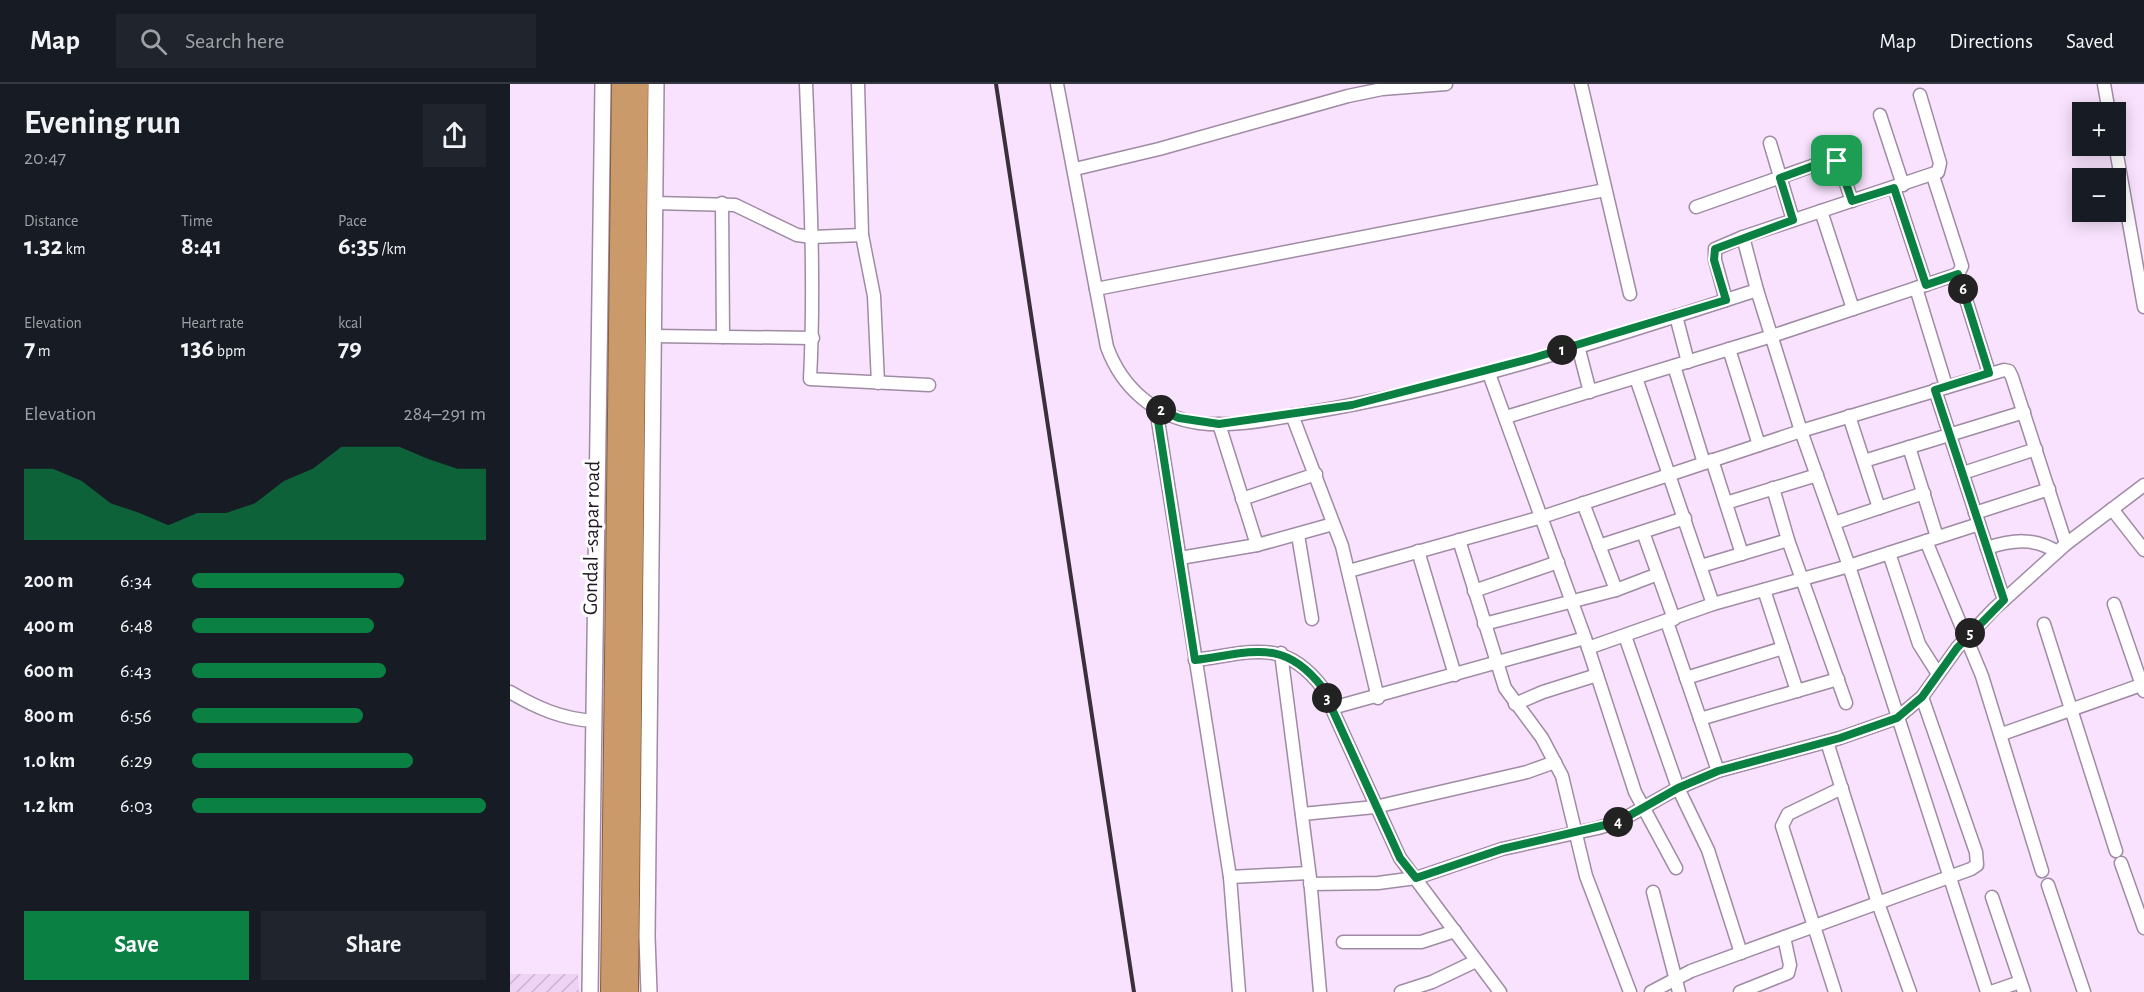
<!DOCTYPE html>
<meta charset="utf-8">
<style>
:root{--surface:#171b24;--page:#20242c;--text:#f1f3f6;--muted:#9ea1a6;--line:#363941;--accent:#0b8043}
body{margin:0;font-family:"Alegreya Sans",sans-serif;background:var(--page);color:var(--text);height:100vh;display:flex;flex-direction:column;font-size:22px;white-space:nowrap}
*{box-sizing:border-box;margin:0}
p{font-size:20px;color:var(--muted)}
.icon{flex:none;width:33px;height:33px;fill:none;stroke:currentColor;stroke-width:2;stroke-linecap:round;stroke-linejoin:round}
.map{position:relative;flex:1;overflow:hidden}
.sheet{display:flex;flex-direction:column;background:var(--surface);width:510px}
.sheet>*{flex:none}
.fabs{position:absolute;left:1562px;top:18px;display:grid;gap:12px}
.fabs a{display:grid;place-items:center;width:54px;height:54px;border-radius:0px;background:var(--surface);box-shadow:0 3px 15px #0003;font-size:30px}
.pin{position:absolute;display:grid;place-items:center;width:51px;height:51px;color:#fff;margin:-26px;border-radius:12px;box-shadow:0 3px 9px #0006}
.km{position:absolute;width:30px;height:30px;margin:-15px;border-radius:50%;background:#222;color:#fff;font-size:16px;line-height:30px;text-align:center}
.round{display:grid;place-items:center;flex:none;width:63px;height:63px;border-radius:0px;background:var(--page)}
.headline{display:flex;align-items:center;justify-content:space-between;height:102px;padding:0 24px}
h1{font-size:33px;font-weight:600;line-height:45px}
.stats{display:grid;grid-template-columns:repeat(3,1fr);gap:9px;height:102px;padding:6px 24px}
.stats div{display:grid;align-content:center}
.stats b{font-size:26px;font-weight:600}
.stats small{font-size:16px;font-weight:400}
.stats p{font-size:16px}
.chart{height:168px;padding:12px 24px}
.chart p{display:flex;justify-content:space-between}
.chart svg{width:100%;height:108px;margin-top:6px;fill:var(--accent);opacity:.7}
.cta{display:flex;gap:12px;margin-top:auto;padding:12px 24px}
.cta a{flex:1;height:69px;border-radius:0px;background:var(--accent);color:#fff;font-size:24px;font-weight:600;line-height:69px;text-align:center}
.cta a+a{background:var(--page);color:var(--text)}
ul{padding:0 24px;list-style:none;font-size:20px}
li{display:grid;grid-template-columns:96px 72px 1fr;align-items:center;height:45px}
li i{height:15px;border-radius:8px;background:var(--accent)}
header{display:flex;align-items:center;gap:36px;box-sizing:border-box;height:84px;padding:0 30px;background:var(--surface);border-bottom:2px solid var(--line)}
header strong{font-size:28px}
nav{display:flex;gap:33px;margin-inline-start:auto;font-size:21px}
.search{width:420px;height:54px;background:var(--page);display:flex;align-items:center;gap:15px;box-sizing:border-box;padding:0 21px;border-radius:0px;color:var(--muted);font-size:22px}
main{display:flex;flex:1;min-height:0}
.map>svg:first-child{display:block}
.industrial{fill:url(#industrial-furrows)}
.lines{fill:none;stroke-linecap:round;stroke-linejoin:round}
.minor-casing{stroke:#9f8ba4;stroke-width:15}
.tertiary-casing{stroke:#9f8ba4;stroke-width:18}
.trunk-casing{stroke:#875c39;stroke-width:22}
.minor{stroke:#fff;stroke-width:12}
.tertiary{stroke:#fff;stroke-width:15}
.trunk{stroke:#cb9a6a;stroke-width:20}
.rail{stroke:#39303c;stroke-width:4}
.route-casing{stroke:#fff;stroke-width:12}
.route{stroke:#0b8043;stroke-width:8}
.labels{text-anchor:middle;stroke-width:6;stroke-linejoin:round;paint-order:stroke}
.street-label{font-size:21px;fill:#201822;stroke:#fff}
</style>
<header>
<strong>Map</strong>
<div class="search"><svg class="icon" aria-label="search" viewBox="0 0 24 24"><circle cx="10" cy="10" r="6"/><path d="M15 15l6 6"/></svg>Search here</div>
<nav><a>Map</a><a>Directions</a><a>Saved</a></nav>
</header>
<main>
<section class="sheet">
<div class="headline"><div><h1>Evening run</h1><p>20:47</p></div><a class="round"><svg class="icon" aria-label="share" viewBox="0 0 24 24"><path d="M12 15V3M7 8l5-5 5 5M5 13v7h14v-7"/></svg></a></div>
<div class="stats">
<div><p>Distance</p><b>1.32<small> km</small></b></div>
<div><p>Time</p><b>8:41</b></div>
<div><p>Pace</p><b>6:35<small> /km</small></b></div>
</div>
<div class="stats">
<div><p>Elevation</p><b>7<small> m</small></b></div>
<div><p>Heart rate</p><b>136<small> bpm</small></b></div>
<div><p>kcal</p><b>79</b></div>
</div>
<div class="chart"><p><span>Elevation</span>284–291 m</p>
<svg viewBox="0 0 160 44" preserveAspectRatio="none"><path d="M0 44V15L10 15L20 20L30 29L40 33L50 38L60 33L70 33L80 29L90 20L100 15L110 6L120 6L130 6L140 11L150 15L160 15V44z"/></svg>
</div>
<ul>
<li><b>200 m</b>6:34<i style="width:72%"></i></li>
<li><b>400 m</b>6:48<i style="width:62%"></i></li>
<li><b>600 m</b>6:43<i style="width:66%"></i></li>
<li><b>800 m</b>6:56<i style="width:58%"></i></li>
<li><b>1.0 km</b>6:29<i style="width:75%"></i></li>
<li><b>1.2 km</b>6:03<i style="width:100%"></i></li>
</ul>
<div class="cta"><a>Save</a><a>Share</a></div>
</section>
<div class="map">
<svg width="1634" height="908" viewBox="0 0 1634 908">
<defs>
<pattern id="industrial-furrows" width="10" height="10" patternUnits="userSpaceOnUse" patternTransform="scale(1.5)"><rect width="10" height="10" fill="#eed3f4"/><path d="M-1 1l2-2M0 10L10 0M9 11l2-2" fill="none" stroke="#ccb4d1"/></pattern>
</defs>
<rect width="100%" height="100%" fill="#f8e2fd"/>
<path class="industrial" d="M0,890H68L69,908H0Z"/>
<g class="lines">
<defs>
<g id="minor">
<path d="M296,0C300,99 305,197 300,295L419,301"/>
<path d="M348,0L352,151L364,212L368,299"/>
<path d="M547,0L597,263C612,304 645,333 689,339C725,344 766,334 802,328C953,303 1102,253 1247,206L1233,153L1428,88L1430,79L1410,11"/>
<path d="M1071,0L1120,210"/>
<path d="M1594,0L1599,28"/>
<path d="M1370,31L1393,101"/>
<path d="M1260,59L1283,136"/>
<path d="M1605,60L1634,223"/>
<path d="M565,85L649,65L838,12L872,5L936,0"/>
<path d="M1384,104L1416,201"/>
<path d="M144,119L225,121L287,151L302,153L352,151"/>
<path d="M212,119L213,253"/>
<path d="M1186,123L1322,75L1330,82L1342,117"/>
<path d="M1311,127L1343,225"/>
<path d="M1448,190L1479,289"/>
<path d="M1406,204L1436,302"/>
<path d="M586,205L1095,106"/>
<path d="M1216,216L1205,176V165L1233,153"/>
<path d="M1166,232L1178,278"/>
<path d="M143,252L303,254"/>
<path d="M1068,262L1080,308"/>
<path d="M1219,265L1249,361"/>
<path d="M1164,282L1194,379"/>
<path d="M978,287L1075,554L1125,708L1166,784"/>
<path d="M1126,294L1203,520"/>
<path d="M1425,306L1494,516"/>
<path d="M646,324L720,793L729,908"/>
<path d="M782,331L832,462L868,614"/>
<path d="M1339,332L1369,424"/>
<path d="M996,333L1262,252L1448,190L1452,182L1423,92"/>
<path d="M709,340L747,461"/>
<path d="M1399,363L1427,453"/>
<path d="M1202,376L1232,470"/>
<path d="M1354,377L1514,328"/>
<path d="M1453,389L1526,365"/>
<path d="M1263,404L1278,456L1336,619"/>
<path d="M732,415L806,390"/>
<path d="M1073,419L1106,506"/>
<path d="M1216,419L1307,391"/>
<path d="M1602,425L1634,466"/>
<path d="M1465,429L1539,405"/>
<path d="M1324,439L1414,409"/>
<path d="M1469,440L1339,482L1477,908"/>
<path d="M1133,448L1164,535"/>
<path d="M788,451L802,535"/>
<path d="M949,456L995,604L1032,654L1052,692L1076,792L1120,908"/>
<path d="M1416,457L1472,592L1532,787"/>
<path d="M1089,462L1175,434"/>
<path d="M1477,464C1502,456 1524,453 1547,468"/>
<path d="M908,467L945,591"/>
<path d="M1379,469L1409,560L1428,590"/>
<path d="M670,474L747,461L823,440"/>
<path d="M1191,482L1278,456"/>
<path d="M839,487L1032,433L1291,347L1494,286L1499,287L1502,293L1556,460"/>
<path d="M1254,506L1287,607"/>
<path d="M964,507L1048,478"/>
<path d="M1604,520L1634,607"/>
<path d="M1157,538L1208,687"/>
<path d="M974,540L1106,506L1148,490"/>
<path d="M1534,540L1606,767"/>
<path d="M1115,552L1168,704L1198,766L1231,869"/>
<path d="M1078,564L1203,520L1339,482L1291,347L1247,206"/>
<path d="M771,569L800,794L810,908"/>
<path d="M685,576C741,569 773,553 812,603L890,774L990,908"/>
<path d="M1176,594L1273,564"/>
<path d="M0,608C27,624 52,635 84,637"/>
<path d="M1005,620L1033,608L1087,591"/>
<path d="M822,624L1075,554"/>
<path d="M1190,635L1328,595"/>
<path d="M1492,650L1634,600"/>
<path d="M1317,658L1368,819L1400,908"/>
<path d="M792,730L865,723L1017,688L1045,678"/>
<path d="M1611,779L1634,844"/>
<path d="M720,793L799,789"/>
<path d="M800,800L868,799L906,794L992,765L1088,744L1108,738L1168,704L1208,687L1330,654L1387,634L1412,613L1447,564L1484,525L1556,460L1634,401"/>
<path d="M1538,801L1574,908"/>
<path d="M1143,808L1169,908"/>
<path d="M1482,813L1514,908"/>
<path d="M833,858H911L945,847"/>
<path d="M891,908L922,898L966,877"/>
<path d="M1141,908L1181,887L1461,785L1467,781L1466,768L1412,613"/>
<path d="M1230,908L1278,889L1280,881L1274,853"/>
<path d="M1325,908L1272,742L1278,730L1332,704"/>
<path d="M1481,908L1510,898"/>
</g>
<g id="tertiary">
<path d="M80,908L93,0"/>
<path d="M139,908L137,853L146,0"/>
</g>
<g id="trunk">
<path d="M101,908L112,0"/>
<path d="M118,908L128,0"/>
</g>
</defs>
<use href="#minor" class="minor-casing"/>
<use href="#tertiary" class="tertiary-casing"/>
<use href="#trunk" class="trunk-casing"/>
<use href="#minor" class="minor"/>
<use href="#tertiary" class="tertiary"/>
<use href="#trunk" class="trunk"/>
<path class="rail" d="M486,0L624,908"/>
</g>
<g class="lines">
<defs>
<path id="route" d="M1322,75L1330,82L1342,117L1384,104L1416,201L1448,190L1479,289L1425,306L1494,516L1447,564L1412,613L1387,634L1330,654L1208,687L1168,704L1108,738L992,765L906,794L890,774L812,603C773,553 741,569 685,576L646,324L669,334L709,340L842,321L1023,274L1216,216L1204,176L1205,165L1283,136L1270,94Z"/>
</defs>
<use href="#route" class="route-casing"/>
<use href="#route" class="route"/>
</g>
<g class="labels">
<g class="street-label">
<text transform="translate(81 454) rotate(-89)" y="7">Gondal -sapar road</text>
</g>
</g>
</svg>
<div class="fabs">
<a>+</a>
<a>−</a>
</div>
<div class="pin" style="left:1327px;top:77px;background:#1e9e55"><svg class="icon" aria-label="arrive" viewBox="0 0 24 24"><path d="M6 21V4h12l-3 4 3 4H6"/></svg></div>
<b class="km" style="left:1052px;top:266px">1</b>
<b class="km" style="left:651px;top:326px">2</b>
<b class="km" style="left:817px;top:614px">3</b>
<b class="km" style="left:1108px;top:738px">4</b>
<b class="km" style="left:1460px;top:549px">5</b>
<b class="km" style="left:1453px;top:205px">6</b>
</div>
</main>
